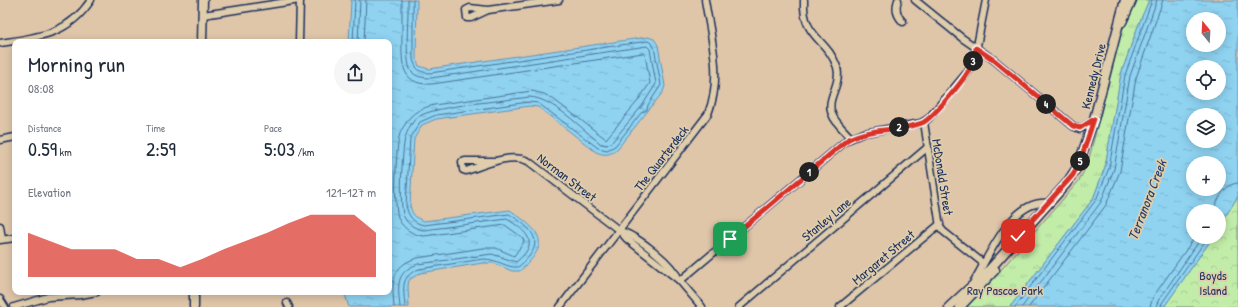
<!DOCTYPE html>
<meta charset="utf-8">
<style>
:root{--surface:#fff;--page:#f6f6f7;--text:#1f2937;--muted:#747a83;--accent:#d93025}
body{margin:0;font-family:"Patrick Hand",sans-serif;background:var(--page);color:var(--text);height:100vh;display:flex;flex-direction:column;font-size:15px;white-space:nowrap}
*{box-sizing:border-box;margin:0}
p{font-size:13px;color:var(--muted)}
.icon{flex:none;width:22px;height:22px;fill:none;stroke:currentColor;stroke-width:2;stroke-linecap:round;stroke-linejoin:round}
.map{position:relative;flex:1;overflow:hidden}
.sheet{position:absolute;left:12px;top:39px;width:380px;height:256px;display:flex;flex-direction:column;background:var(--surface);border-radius:8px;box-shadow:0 2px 10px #0003}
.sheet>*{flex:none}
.needle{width:26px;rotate:342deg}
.tools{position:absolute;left:1186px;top:12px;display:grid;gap:8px}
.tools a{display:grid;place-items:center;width:40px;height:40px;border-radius:50%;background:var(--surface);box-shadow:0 2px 10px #0003;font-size:20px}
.pin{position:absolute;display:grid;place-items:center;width:34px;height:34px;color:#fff;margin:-17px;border-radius:8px;box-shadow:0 2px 6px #0006}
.km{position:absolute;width:20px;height:20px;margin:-10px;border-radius:50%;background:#222;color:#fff;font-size:11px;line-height:20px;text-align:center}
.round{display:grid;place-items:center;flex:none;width:42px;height:42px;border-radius:21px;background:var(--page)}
.overview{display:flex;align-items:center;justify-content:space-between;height:68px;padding:0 16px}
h1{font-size:22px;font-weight:600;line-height:30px}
.metrics{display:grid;grid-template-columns:repeat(3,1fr);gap:6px;height:68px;padding:4px 16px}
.metrics div{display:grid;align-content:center}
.metrics b{font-size:20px;font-weight:600}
.metrics small{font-size:11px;font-weight:400}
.metrics p{font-size:11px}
.chart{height:112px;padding:8px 16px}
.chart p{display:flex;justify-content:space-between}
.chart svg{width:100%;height:72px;margin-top:4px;fill:var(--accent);opacity:.7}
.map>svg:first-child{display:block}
.grass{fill:url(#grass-tufts);stroke:#6e8e84}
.forest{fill:url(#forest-crowns);stroke:#6e8e84}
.water{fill:url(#water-ripples);stroke:#6191b6;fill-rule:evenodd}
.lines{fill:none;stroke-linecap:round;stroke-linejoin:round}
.shore{stroke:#497199;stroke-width:1}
.minor-casing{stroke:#1b2f5e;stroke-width:9}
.tertiary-casing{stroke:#1b2f5e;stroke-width:11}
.minor{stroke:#dfcdab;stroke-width:6}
.tertiary{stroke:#dfcdab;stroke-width:8}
.route-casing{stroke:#fff;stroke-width:8}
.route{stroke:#d93025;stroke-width:5}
.labels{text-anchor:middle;stroke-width:3.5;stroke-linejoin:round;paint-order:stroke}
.street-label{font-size:13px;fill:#1b2f5e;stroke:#dfcdab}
.park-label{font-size:13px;fill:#233862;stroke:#dfcdab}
.water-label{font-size:14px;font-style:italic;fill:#273f6d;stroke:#dfcdab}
</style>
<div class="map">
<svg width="1238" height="307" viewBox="0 0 1238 307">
<defs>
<pattern id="grass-tufts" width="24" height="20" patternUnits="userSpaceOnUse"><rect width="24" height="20" fill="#c2eda9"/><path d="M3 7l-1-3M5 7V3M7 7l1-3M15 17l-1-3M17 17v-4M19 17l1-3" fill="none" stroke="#a6cc94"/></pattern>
<pattern id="forest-crowns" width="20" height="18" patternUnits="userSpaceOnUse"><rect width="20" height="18" fill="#c2eda9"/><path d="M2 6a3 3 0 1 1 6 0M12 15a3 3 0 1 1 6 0" fill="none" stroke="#a6cc94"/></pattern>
<pattern id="water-ripples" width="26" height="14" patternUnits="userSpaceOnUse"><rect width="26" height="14" fill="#8fd3f1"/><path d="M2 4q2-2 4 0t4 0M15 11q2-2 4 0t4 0" fill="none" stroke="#7bb5d1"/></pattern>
</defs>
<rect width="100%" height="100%" fill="#e0c6a9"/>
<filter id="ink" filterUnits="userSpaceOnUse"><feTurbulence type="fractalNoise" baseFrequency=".025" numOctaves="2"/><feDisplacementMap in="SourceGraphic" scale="8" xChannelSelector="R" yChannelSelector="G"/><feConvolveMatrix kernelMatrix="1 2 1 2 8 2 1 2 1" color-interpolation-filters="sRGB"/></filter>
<g filter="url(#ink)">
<path class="grass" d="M1136,0H1149L1138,26L1121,74L1105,167L1093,199L1010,307H964L978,296L1079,181L1088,163L1120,35Z"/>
<path class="forest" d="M1238,196V307H1164L1213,237H1219V227Z"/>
<g class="water">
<path d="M351,0H417L416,59L419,66L429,69L648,37L654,39L658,45L665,86L663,92L618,148C611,155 605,156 596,152L538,107L530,106L436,119L422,125L414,139L410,205C412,214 415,218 424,221L510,210C541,232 552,242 520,271H512L493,263H483L420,273L409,280L408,286L409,307H349L344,292H389V42H349Z"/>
<path d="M1149,0H1238V196L1219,227V211H1193V237H1213L1164,307H1010L1093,199L1105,167L1121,74L1138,26ZM1193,19H1219V45H1193ZM1193,67H1219V93H1193ZM1193,115H1219V141H1193ZM1193,163H1219V189H1193Z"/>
</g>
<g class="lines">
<g class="shore">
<path d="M353,42L355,0"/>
<path d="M358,42L360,0"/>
<path d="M364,42L366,0"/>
<path d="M1212,211C1219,200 1223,184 1238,183"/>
<path d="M394,307C392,284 390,266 417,258L483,248H496L514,256L524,242L523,238L505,225L424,236C413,235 404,229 399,220C393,207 396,152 399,137C400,132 403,127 406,123C412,112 422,108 434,105L532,91L544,94L553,99L606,139L637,102L650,83L645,54L643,53L432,84C398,86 402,58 402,35C402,23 402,11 402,0"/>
<path d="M400,307C398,286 395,272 418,264L492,254L516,262C540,243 528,232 507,219L424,230C416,229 408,225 404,217C399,206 402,151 405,138C407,131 412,121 418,117C436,105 504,101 529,97C553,98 582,129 601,144L607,145L612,142L642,106L656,84L650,49L647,46L431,78C424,78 415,77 411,71C404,60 409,15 408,0"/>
<path d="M405,307C404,289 399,277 419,269L483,259C498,259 506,268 518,267C547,244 535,230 509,214L424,225C413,223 408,216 406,205L410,139L420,122L436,115L529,102L538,103L598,148L607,150L615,146L641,113L647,110L648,105L661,85L654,47L651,43L648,41L430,73C419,72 416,70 413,59V0"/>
<path d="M1015,307L1096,200L1109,168L1125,75L1152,0"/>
<path d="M1022,307L1101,202L1114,169L1130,76L1157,0"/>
<path d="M1029,307L1106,205L1120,171L1136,78L1163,0"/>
<path d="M1150,307L1153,297L1195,237"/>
<path d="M1156,307L1158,301L1202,237"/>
<path d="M1161,307L1162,303L1208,237"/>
</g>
<defs>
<g id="minor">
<path d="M804,0C802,38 827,38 837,67C842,85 825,99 832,114C835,123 845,131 851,138"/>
<path d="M898,0C895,8 897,16 903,22"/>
<path d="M915,0L962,38L994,60L1073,126L1080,129L1094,120"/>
<path d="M488,10L471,18H467L466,10L470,8L488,10L559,0"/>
<path d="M203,15L300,0"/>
<path d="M299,42L300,0"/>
<path d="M0,43C38,37 68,35 91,0"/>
<path d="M924,122L940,227L943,231L983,263"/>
<path d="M0,140L15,137"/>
<path d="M495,161H465L462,162L463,170L466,171C485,165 509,153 528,161L620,231L627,239L680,281L702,307"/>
<path d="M0,226L2,239"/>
<path d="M621,231C640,238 672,263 680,281"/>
<path d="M0,240L15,238"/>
<path d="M680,281L847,140L864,133L921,123L928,119L970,69L975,56L986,0"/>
<path d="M974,281C989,257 1011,199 1048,203"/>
<path d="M0,299L5,307"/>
<path d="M287,303L289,307"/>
<path d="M14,307L48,297L80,295L97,292"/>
<path d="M560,307L708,114C723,76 711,39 705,0"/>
<path d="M739,307L928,147"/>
<path d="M840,307L940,224"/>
</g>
<g id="tertiary">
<path d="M1122,22L1132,0"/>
<path d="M202,42L203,0"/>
<path d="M194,307V292"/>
<path d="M949,307L989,270L1066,184L1078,166L1094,119L1125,0"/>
<path d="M960,307L995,270"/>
</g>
</defs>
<use href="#minor" class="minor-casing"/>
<use href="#tertiary" class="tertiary-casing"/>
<use href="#minor" class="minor"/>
<use href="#tertiary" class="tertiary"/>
</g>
</g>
<g class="lines" filter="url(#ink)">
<defs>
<path id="route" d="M730,239L847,140C870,127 898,132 922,123C932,119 965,79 970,68C974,62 975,55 976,48L994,60L1073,126L1080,128L1094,119L1082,156L1073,175L1018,236"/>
</defs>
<use href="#route" class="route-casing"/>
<use href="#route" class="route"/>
</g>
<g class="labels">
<g class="street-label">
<text transform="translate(1093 76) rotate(-76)" y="5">Kennedy Drive</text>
<text transform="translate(661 158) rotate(-52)" y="5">The Quarterdeck</text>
<text transform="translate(567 177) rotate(37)" y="5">Norman Street</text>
<text transform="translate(943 177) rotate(81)" y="5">McDonald Street</text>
<text transform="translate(826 219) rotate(-40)" y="5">Stanley Lane</text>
<text transform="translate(883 257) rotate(-40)" y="5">Margaret Street</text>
</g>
<g class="park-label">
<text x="1213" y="280">Boyds<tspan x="1213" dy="15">Island</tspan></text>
<text x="1005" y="295">Ray Pascoe Park</text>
</g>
<g class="water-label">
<text transform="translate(1147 200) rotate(-69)" y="5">Terranora Creek</text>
</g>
</g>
</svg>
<div class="tools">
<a><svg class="needle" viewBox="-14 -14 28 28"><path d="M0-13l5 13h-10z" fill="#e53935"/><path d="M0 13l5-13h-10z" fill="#747a83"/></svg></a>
<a><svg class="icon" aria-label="locate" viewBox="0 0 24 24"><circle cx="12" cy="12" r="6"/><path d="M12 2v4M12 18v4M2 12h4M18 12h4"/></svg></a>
<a><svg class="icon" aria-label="layers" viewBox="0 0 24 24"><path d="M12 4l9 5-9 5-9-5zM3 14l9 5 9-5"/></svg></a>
<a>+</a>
<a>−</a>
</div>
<div class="pin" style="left:730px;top:239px;background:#1e9e55"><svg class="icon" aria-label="arrive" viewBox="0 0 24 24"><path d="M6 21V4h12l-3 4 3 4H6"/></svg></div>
<div class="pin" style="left:1018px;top:236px;background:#d93025"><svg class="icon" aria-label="check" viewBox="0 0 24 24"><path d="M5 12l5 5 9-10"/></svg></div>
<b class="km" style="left:809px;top:172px">1</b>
<b class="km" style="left:899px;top:127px">2</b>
<b class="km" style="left:973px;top:61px">3</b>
<b class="km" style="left:1046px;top:104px">4</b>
<b class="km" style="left:1080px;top:161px">5</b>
<section class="sheet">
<div class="overview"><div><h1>Morning run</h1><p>08:08</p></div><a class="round"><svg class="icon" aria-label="share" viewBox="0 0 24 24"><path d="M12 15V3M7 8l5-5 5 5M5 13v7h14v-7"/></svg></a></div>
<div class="metrics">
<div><p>Distance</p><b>0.59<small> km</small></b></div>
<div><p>Time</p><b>2:59</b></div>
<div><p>Pace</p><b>5:03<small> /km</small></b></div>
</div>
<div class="chart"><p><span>Elevation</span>121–127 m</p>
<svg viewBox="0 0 160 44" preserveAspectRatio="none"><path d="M0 44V17L10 22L20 27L30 27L40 27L50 33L60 33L70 38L80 33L90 27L100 22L110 17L120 11L130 6L140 6L150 6L160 17V44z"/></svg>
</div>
</section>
</div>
